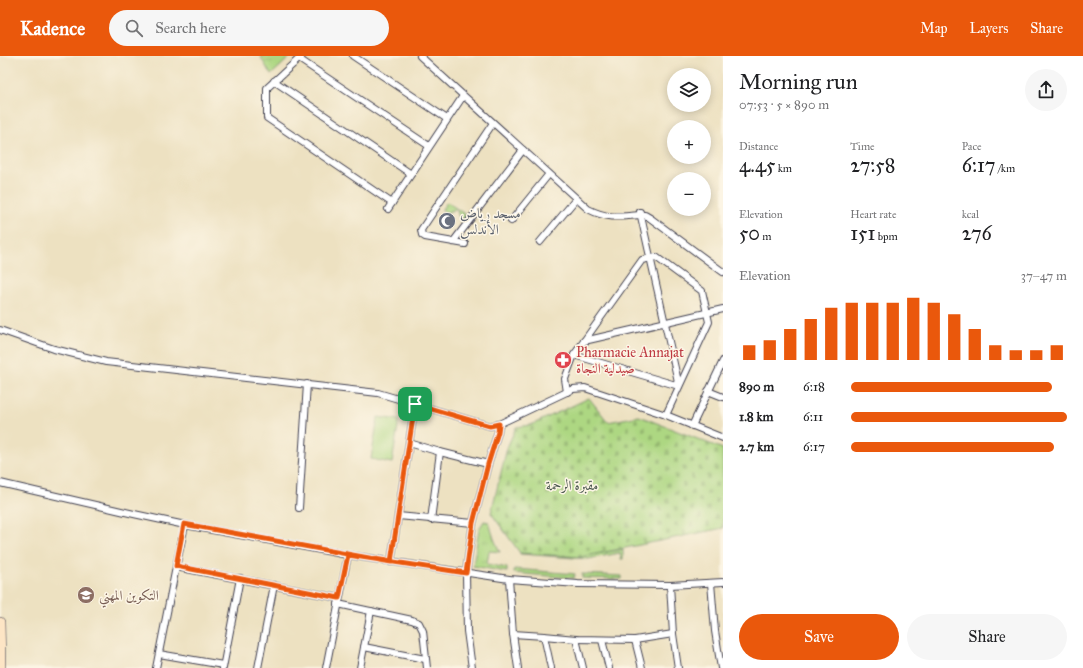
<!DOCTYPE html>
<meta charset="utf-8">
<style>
:root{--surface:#fff;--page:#f6f6f6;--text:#202124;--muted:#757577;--accent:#ea580c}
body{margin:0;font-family:"IM FELL Great Primer",Amiri,serif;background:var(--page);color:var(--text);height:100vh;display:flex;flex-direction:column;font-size:15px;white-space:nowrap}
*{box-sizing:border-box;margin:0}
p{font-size:13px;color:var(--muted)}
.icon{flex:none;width:22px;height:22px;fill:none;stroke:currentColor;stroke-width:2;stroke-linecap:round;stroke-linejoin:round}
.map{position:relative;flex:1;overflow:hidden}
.sheet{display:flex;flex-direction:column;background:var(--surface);width:360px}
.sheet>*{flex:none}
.fabs{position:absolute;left:667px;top:12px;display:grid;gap:8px}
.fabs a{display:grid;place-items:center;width:44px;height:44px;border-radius:50%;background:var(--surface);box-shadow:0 2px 10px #0003;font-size:20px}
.pin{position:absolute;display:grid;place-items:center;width:34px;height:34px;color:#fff;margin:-17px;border-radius:8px;box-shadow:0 2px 6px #0006}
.round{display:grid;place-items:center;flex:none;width:42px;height:42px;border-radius:21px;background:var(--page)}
.head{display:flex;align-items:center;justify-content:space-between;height:68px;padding:0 16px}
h1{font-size:22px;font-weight:600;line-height:30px}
.figures{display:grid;grid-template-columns:repeat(3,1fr);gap:6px;height:68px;padding:4px 16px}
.figures div{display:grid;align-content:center}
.figures b{font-size:20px;font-weight:600}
.figures small{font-size:11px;font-weight:400}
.figures p{font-size:11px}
.chart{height:112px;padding:8px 16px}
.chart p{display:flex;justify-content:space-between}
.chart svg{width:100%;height:72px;margin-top:4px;stroke:var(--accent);stroke-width:6}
.cta{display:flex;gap:8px;margin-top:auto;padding:8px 16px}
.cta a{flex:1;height:46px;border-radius:24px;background:var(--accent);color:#fff;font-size:16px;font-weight:600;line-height:46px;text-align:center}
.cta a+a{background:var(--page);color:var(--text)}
ul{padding:0 16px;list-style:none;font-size:13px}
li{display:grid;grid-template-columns:64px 48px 1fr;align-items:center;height:30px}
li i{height:10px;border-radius:5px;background:var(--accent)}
header{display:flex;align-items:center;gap:24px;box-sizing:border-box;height:56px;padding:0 20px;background:var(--accent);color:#fff}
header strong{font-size:19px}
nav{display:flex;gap:22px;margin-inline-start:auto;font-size:14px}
.search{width:280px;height:36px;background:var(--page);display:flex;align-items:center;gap:10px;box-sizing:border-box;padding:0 14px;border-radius:22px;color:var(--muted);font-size:15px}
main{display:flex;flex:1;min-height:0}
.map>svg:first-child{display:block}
.grass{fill:url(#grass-tufts);stroke:#687c5e}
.cemetery{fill:url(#cemetery-stones);stroke:#687c5e}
.park{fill:#add782;stroke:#687c5e}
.garden{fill:url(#garden-dots);stroke:#687c5e}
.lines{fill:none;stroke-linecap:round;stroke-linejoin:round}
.minor-casing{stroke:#403f4f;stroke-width:8}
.secondary-casing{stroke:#403f4f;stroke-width:10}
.minor{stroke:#fff;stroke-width:6}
.secondary{stroke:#fde5c5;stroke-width:9}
.route-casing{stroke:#fff;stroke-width:8}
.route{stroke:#ea580c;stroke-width:5}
.labels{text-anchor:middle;stroke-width:3;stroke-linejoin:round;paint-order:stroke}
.worship-label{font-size:14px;fill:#5b616d;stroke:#fcf5e5;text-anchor:start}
.health-label{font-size:14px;fill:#be3a42;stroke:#fcf5e5;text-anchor:start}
.park-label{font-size:14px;fill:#4c5850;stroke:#fcf5e5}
.education-label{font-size:14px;fill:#785e54;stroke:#fcf5e5;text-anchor:start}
</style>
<header>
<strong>Kadence</strong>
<div class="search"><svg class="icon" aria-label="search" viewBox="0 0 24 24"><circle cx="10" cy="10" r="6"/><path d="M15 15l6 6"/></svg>Search here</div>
<nav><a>Map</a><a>Layers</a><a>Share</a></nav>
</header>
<main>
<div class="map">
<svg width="723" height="612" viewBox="0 0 723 612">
<defs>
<pattern id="grass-tufts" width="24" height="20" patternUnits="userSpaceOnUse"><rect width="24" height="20" fill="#add782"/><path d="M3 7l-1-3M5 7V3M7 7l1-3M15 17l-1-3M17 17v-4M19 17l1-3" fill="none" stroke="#95b871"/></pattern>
<pattern id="cemetery-stones" width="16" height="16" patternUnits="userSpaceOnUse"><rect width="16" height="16" fill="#add782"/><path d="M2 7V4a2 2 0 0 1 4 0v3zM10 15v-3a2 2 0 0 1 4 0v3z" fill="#95b871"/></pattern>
<pattern id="garden-dots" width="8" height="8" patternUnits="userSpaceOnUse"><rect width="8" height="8" fill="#add782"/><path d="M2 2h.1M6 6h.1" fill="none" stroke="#95b871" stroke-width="1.8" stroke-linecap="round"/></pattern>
</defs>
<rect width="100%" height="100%" fill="#fcf5e5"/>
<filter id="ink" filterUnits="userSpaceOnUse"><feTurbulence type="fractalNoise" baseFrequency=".025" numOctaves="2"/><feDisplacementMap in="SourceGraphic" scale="8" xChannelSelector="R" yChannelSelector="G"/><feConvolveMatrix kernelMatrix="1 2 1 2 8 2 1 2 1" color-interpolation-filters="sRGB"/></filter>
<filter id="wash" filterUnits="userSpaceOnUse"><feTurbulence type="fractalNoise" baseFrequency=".012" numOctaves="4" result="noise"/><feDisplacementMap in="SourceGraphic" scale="16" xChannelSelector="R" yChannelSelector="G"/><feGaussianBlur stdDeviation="0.9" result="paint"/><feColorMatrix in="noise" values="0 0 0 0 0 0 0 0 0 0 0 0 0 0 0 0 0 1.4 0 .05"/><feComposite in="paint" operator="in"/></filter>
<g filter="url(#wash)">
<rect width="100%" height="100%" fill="#ede1c1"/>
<g class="grass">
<path d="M260,0H291L271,19Z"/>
<path d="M484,465L489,466L494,483L500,496L489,495L487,508L507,512V516L473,510L479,473Z"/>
<path d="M623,493V503H621L620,497L588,503L520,498V497L581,501Z"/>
<path d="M514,513L575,518L574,522L514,517Z"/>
<path d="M582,518L622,520V523L582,522Z"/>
</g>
<path class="cemetery" d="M589,342L608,366L639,360L723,393V472L581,501L520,497L491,457L507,392L516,371L531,369Z"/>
<path class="park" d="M378,361L399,364L392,407L371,403Z"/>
<path class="garden" d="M447,146L466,159L461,167L457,155L456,153L445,157L442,153Z"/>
</g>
<g filter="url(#ink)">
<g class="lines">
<defs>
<g id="minor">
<path d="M302,0L267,32V62L392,147"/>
<path d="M353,0L447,63"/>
<path d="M420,0L588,153C607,163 620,161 641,159H645L650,162L723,216"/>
<path d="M299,3L429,90"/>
<path d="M274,25L411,118"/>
<path d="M388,153L463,40"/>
<path d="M511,165L549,118"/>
<path d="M453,186L523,94"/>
<path d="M540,186L576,143"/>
<path d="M465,188L425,181L422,179L421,174L493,67"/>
<path d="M0,274L54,293L106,306L378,337L483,368L490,370L499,368L573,333L585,332L666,359L723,382"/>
<path d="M584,285L723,253"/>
<path d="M574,299L679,330L640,156"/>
<path d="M708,335L723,341"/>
<path d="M567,336L565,323L574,299L642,204L656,201L702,235L709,266L666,359"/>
<path d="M692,370L723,305"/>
<path d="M409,387L440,396L488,408"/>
<path d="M0,427L134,458L185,469L348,499L509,523L578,528L670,529L723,526"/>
<path d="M299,452L307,328"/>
<path d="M398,460L473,467"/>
<path d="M431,464L440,396"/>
<path d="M391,506L415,348"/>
<path d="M176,511L185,469"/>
<path d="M509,523L513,578L518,612"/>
<path d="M711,527L715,575L721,612"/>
<path d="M670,529L673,578L678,612"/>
<path d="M338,548L412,564L419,567L423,575L427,612"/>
<path d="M513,578L544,580L576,583L635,584L673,578"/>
<path d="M544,580L551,612"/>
<path d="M576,583L583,612"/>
<path d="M602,584L609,612"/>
<path d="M635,584L642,612"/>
<path d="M364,591L425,603"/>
<path d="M159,598L223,609"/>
<path d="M156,612L176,511L339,542"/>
<path d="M223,612L240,522"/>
<path d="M258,612L274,529"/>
<path d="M326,612L348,499"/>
<path d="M360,612L371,555"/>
<path d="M472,612L467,575L466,517L473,467L488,408L498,376L499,368"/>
</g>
<path id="secondary" d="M0,566L1,612"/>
</defs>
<use href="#minor" class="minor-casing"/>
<use href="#secondary" class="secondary-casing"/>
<use href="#minor" class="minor"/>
<use href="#secondary" class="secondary"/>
</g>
</g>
<g class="lines" filter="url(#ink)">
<defs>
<path id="route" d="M415,348L391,506L184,468L176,510L339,542L348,499L466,517L473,467L488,408L498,376L499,368L490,370L483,368L415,348"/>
</defs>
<use href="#route" class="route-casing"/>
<use href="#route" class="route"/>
</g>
<defs>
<symbol id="mosque-disc" viewBox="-11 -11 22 22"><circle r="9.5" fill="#6b7280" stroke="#fcf5e5"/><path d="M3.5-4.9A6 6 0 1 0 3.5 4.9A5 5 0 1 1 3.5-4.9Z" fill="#fff"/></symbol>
<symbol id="pharmacy-disc" viewBox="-11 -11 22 22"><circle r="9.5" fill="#e0444e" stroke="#fcf5e5"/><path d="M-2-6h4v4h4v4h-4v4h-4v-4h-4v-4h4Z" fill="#fff"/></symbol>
<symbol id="school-disc" viewBox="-11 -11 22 22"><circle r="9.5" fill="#8d6e63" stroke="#fcf5e5"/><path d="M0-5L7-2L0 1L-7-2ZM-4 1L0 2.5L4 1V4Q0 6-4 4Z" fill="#fff"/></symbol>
</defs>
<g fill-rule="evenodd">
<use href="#mosque-disc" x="437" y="155" width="20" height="20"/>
<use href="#pharmacy-disc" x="553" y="294" width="20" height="20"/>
<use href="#school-disc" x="76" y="529" width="20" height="20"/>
</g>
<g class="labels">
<g class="worship-label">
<text x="460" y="162">مسجد رياض<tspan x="460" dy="16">الأندلس</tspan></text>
</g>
<g class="health-label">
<text x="576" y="301">Pharmacie Annajat<tspan x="576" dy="16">صيدلية النجاة</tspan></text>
</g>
<g class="park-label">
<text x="572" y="434">مقبرة الرحمة</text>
</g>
<g class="education-label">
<text x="99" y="544">التكوين المهني</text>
</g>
</g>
</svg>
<div class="fabs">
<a><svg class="icon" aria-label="layers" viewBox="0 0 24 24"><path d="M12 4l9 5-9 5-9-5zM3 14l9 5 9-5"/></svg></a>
<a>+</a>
<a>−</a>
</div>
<div class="pin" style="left:415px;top:348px;background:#1e9e55"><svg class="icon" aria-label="arrive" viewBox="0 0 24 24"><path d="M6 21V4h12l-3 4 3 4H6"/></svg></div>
</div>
<section class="sheet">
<div class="head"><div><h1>Morning run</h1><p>07:53 · 5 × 890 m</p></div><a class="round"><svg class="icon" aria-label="share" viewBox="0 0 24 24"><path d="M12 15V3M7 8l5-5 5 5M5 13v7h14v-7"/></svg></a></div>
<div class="figures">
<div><p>Distance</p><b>4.45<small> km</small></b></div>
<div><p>Time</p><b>27:58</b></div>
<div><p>Pace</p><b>6:17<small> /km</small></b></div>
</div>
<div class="figures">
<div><p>Elevation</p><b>50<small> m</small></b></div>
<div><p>Heart rate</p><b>151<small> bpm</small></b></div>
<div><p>kcal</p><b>276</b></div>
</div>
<div class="chart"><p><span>Elevation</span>37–47 m</p>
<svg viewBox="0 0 160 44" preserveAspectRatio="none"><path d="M5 44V35M15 44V32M25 44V25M35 44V19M45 44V12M55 44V9M65 44V9M75 44V9M85 44V6M95 44V9M105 44V16M115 44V25M125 44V35M135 44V38M145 44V38M155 44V35"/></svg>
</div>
<ul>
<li><b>890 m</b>6:18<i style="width:93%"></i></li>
<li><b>1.8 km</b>6:11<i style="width:100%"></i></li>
<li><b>2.7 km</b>6:17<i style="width:94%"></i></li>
</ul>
<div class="cta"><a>Save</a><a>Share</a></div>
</section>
</main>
